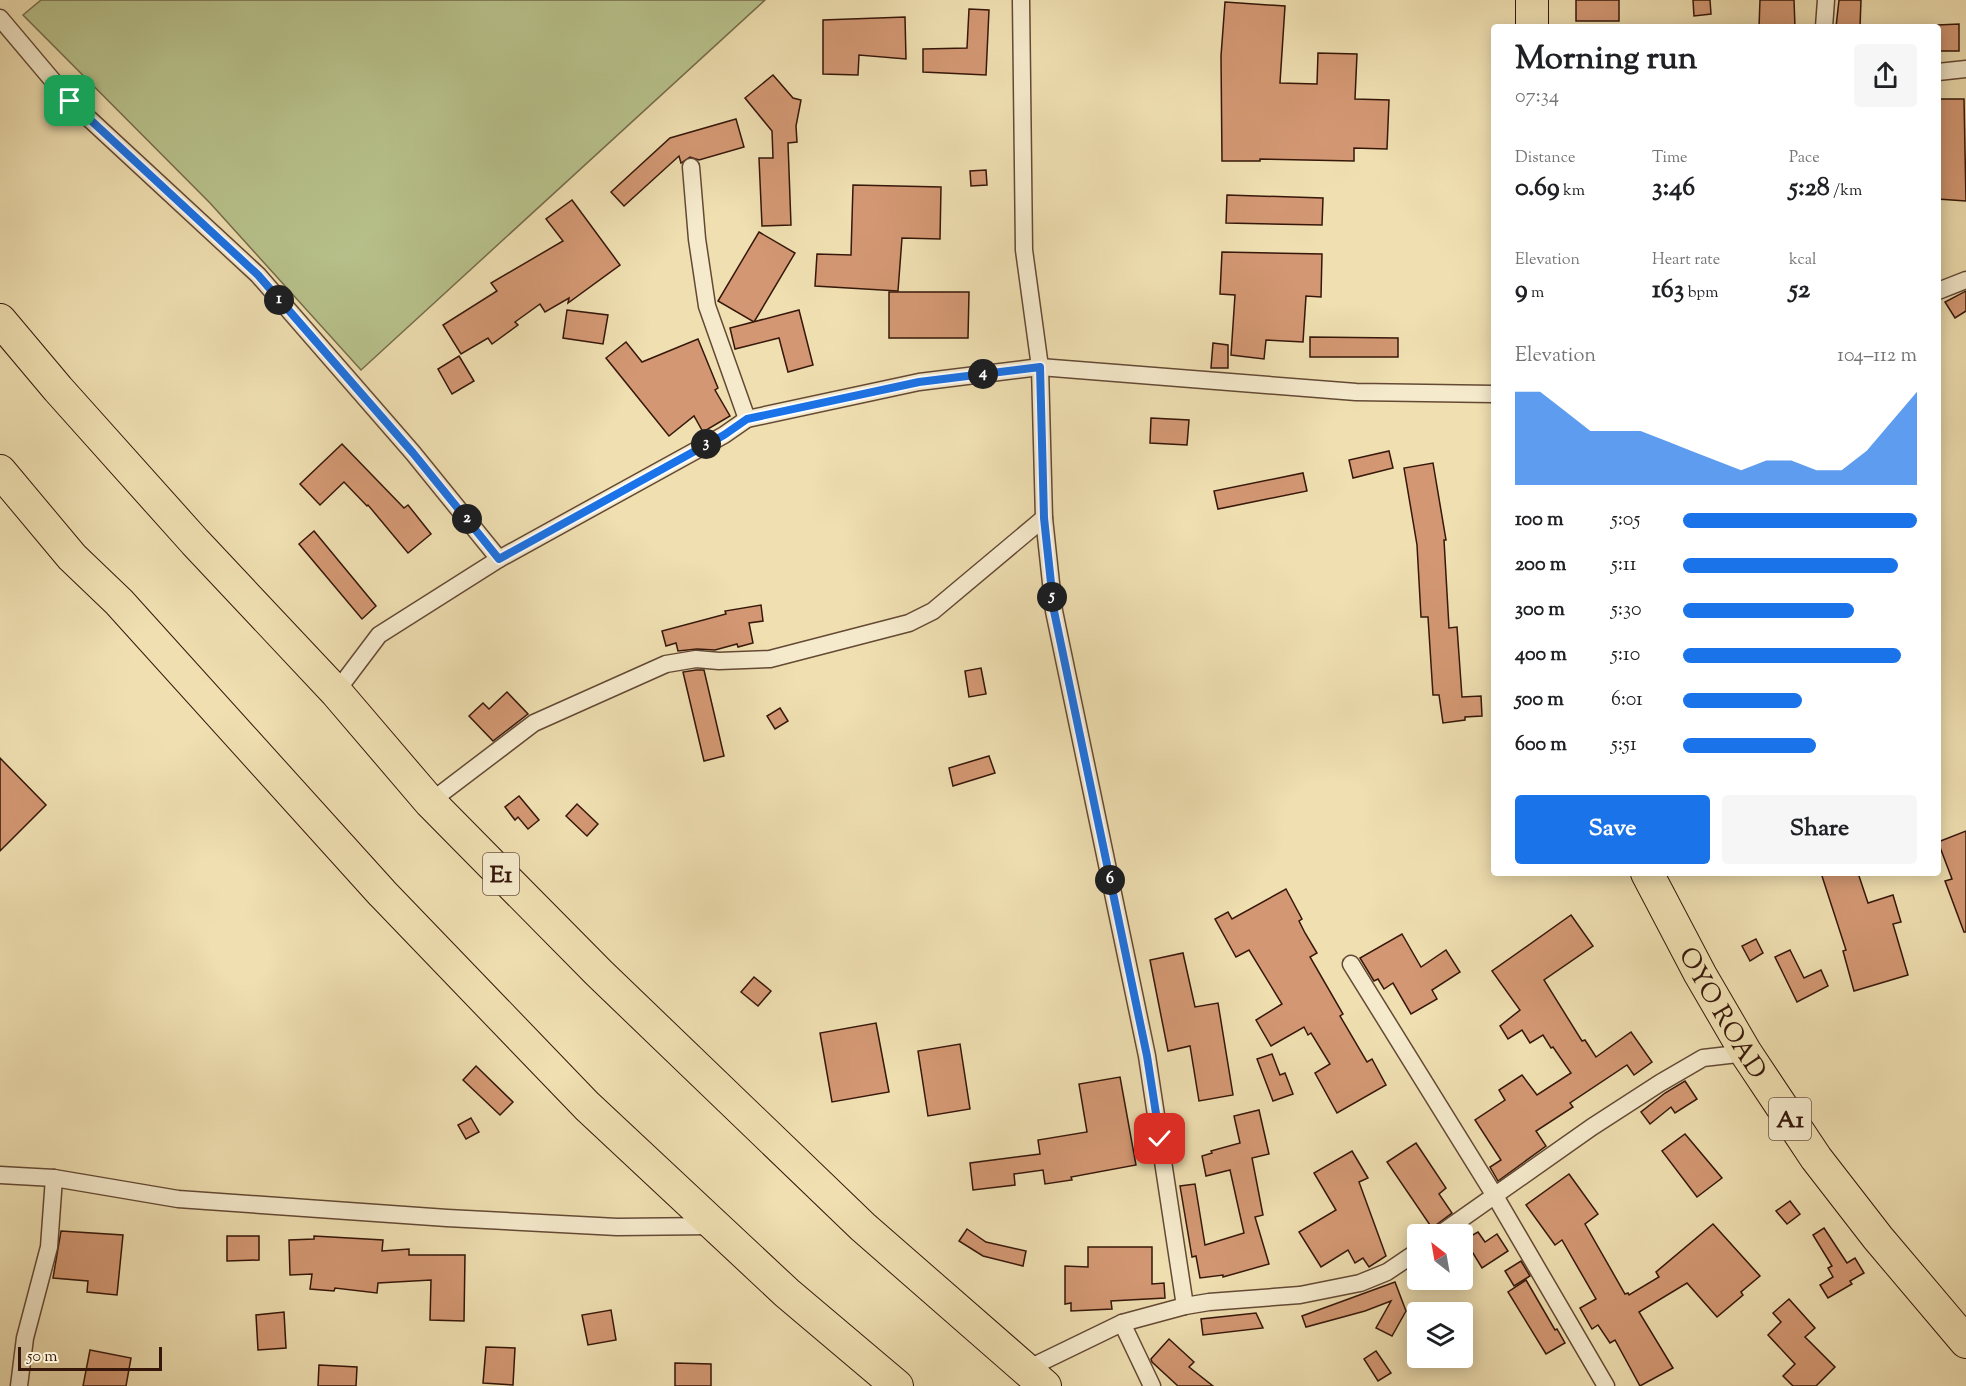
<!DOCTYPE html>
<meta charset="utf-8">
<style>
:root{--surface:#fff;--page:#f6f6f6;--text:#202124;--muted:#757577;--accent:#1a73e8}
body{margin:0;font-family:"Sorts Mill Goudy",serif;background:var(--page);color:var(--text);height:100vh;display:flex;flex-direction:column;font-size:22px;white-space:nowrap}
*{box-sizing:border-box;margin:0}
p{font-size:20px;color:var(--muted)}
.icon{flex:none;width:33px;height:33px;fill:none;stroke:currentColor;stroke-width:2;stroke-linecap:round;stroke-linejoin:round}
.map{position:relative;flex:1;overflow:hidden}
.side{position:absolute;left:1491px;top:24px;width:450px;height:852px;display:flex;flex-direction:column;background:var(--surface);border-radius:6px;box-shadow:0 3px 15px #0003}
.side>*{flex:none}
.needle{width:39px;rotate:329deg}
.fabs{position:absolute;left:1407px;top:1224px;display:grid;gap:12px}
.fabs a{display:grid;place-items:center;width:66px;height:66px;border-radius:6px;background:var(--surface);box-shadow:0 3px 15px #0003;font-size:30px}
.scale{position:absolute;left:18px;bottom:15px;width:144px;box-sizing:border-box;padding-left:6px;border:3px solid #36170a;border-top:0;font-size:16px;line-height:21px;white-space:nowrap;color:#36170a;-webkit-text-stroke:4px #f5eacc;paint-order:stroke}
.pin{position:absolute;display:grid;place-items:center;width:51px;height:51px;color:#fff;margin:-26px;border-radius:12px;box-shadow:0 3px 9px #0006}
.km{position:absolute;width:30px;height:30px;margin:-15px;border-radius:50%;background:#222;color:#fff;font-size:16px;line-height:30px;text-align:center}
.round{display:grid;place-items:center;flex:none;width:63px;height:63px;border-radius:6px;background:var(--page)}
.headline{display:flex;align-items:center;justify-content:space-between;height:102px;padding:0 24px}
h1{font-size:33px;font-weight:800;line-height:45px}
.figures{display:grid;grid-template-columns:repeat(3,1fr);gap:9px;height:102px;padding:6px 24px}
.figures div{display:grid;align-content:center}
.figures b{font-size:26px;font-weight:800}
.figures small{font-size:16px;font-weight:400}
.figures p{font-size:16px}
.chart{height:168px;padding:12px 24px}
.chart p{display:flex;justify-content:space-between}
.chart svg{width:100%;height:108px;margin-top:6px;fill:var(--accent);opacity:.7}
.button{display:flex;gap:12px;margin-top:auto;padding:12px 24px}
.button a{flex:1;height:69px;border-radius:6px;background:var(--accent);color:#fff;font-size:24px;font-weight:800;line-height:69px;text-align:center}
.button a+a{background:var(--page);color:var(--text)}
ul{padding:0 24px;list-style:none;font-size:20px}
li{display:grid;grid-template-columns:96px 72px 1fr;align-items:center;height:45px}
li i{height:15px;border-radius:8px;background:var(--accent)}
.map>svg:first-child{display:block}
.green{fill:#b8c28c;stroke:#776c4b;stroke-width:1.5}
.building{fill:#d39873;stroke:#36170a;stroke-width:1.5}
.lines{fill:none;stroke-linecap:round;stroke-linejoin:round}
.street-casing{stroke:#644934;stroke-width:19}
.highway-casing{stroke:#36170a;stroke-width:34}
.street{stroke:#f5eacc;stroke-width:16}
.highway{stroke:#efdfb1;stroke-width:32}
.route-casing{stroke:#fff;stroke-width:12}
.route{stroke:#1a73e8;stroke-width:8}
.labels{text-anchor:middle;stroke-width:4.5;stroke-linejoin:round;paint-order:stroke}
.shield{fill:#f5eacc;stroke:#6f5644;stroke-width:1.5}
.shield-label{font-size:24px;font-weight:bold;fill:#36170a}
.street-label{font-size:26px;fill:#36170a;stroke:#f5eacc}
</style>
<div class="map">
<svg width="1966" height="1386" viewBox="0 0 1966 1386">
<rect width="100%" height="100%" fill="#efdfb1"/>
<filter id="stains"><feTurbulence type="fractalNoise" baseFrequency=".00333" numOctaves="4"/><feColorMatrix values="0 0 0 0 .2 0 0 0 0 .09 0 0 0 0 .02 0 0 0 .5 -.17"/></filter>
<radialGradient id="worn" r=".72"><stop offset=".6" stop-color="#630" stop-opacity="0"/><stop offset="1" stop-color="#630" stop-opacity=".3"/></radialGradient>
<path class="green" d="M41,0H765L361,370L210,203L23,15Z"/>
<g class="building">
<rect x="1576" y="0" width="43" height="21"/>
<path d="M1693,0H1710L1711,14L1694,16Z"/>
<path d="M1760,0H1794L1795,27H1759Z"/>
<path d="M1839,0H1861L1860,27H1836Z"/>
<path d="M1225,2L1285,6L1280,83L1317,84L1318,53L1357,54L1355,99L1389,100L1387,149L1354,148V161L1260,159V161H1222L1221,56Z"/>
<path d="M969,9L989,10L986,75L923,72V49L967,48Z"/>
<path d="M905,17L906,59L859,55L858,75L823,74V20Z"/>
<path d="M1959,24V51H1938V25Z"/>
<path d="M773,75L793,98L801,100L796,126L797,142L788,143L791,225L762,226L759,158H773L772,131L745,98Z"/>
<path d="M1938,99H1964L1966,201L1938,199Z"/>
<path d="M736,119L744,147L699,160L690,157L681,163L679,156L624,206L611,192L670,138Z"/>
<path d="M986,170L987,185L971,186L970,171Z"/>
<path d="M853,185L941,187L940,239L902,238L898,291L815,286L817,254L851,255Z"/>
<path d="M1227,195L1323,198L1322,225L1226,223Z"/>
<path d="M572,200L620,265L568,303L569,298L545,312L540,304L515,322L518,325L492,344L488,338L461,354L443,325L497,291L491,283L563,241L546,219Z"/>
<path d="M759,232L795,253L754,322L718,301Z"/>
<path d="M1222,252L1322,254L1321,297L1306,296L1303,342L1266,340L1264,359L1231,355L1235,295L1220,294Z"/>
<path d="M1966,291V311L1955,318L1945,302Z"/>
<path d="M889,292H969L968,338H889Z"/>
<path d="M567,310L608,315L603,344L563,338Z"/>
<path d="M799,310L813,365L788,372L779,338L735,349L730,328Z"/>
<path d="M1310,337L1398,338V357H1310Z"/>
<path d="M698,339L718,388L715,390L730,416L703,432L694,416L669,436L606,358L626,342L642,362Z"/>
<path d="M1213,343L1228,345V368H1211Z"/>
<path d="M459,356L474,381L452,394L438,369Z"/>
<path d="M1151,418L1189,420L1187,445L1150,443Z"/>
<path d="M342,444L404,508L408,505L431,534L408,553L368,505L367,506L344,482L320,505L300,484Z"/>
<path d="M1389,451L1393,468L1353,478L1349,460Z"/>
<path d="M1433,463L1446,540H1444L1449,628L1457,627L1462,697L1481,696L1482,716L1465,717V720L1443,723L1439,695H1433L1428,617H1421L1417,545L1404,468Z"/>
<path d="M1303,473L1307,491L1218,509L1214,491Z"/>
<path d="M314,531L376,606L362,619L299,544Z"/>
<path d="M761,605L763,621L749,623L753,643L738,647L737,644L715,650L697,649L678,651L676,643L666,646L662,631L726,614L725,611Z"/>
<path d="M981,668L986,694L969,697L965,671Z"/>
<path d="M696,670H704L724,756L704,761L683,672Z"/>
<path d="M507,692L528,714L493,741L469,716L483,703L489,709Z"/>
<path d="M780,708L788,721L775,729L767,716Z"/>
<path d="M989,756L995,773L953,786L949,768Z"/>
<path d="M0,758L46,805L0,851Z"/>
<path d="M519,796L539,820L528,829L518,817L515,820L505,807Z"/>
<path d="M577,804L598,824L587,836L566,816Z"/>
<path d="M1966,831V932H1964L1945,881L1952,879L1938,842Z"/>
<path d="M1821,873H1858L1868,903L1893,895L1901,922L1893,924L1908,975L1854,991L1843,951L1846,950Z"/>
<path d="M1286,889L1302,919L1299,921L1305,933L1317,953L1310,957L1343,1014L1340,1016L1367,1062L1372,1059L1386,1085L1337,1113L1315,1073L1330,1064L1311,1033L1308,1035L1304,1027L1271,1046L1256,1020L1282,1004L1249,950L1236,957L1215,919L1228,912L1232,919Z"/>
<path d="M1571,915L1593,946L1544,980L1582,1041L1585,1040L1596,1057L1631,1032L1652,1062L1634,1075L1627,1065L1570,1103L1573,1107L1536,1131L1546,1146L1498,1181L1490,1167L1501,1160L1475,1120L1505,1100L1499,1090L1522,1075L1537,1095L1571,1073L1553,1047L1551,1048L1543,1035L1530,1043L1522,1030L1508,1039L1500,1026L1520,1010L1492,971Z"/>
<path d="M1402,934L1421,967L1446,950L1460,972L1432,990L1437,999L1411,1014L1393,983L1384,989L1378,979L1374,981L1360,958Z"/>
<path d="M1756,939L1763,953L1750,961L1742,946Z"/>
<path d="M1790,950L1804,978L1821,970L1828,986L1797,1002L1775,957Z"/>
<path d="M1183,953L1195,1007L1218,1003L1233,1095L1199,1101L1190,1046L1168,1051L1150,960Z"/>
<path d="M754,977L771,991L758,1006L741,992Z"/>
<path d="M876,1023L889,1092L832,1102L820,1033Z"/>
<path d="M960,1044L970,1109L928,1116L918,1051Z"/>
<path d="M1272,1054L1280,1075L1285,1073L1293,1094L1273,1101L1257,1059Z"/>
<path d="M476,1066L513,1102L500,1115L463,1080Z"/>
<path d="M1120,1077L1136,1165L1071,1177L1072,1180L1045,1184L1043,1170L1014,1174L1015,1185L973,1190L970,1163L1040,1154L1038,1140L1087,1132L1079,1084Z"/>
<path d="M1685,1081L1697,1099L1675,1113L1671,1107L1650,1124L1641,1112L1665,1093Z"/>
<path d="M1259,1110L1269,1154L1252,1158L1263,1215L1255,1217L1269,1264L1223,1277V1275L1200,1278L1196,1256L1192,1257L1180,1186L1195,1184L1205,1245L1244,1233L1230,1170L1206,1176L1202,1156L1212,1153L1211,1151L1240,1143L1234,1116Z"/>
<path d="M471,1118L479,1132L466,1139L458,1125Z"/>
<path d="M1685,1134L1722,1178L1697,1197L1662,1151Z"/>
<path d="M1416,1143L1446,1188L1439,1194L1452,1213L1432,1228L1387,1162Z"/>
<path d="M1352,1151L1368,1178L1359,1182L1386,1256L1369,1267L1363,1258L1355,1263L1348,1250L1321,1267L1299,1232L1336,1210L1314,1173Z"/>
<path d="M1569,1174L1598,1214L1585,1224L1625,1294L1628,1293L1629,1295L1659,1277L1656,1272L1713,1224L1760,1276L1741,1292L1743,1295L1717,1317L1687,1283L1639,1312L1673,1368L1640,1386L1615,1340L1610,1343L1598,1325L1592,1329L1580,1308L1596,1299L1562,1240L1555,1245L1526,1205Z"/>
<path d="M1790,1201L1800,1214L1787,1224L1776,1211Z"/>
<path d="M1824,1228L1847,1263L1855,1258L1864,1273L1850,1281L1852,1284L1828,1298L1820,1285L1833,1277L1828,1268L1832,1266L1813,1235Z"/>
<path d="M967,1229L986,1242L1026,1251L1023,1266L983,1256L959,1241Z"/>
<path d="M61,1231L123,1235L117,1295L87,1292L88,1281L53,1278Z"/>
<path d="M1478,1232L1485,1242L1497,1234L1508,1251L1482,1268L1473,1253L1462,1260V1241Z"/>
<path d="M227,1236H259V1260L227,1261Z"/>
<path d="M314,1236L383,1240L382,1251L409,1249V1255H465L464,1321L430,1320L431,1280L378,1283L377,1293L335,1288L334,1291L310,1289L312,1274L290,1275L289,1240L314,1239Z"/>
<path d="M1088,1247H1152V1284L1164,1283L1165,1298L1111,1301L1112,1309L1071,1311V1303L1065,1304V1266L1088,1267Z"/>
<path d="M1521,1261L1530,1276L1514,1286L1505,1271Z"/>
<path d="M1526,1280L1555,1330L1557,1329L1565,1343L1546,1354L1508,1292Z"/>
<path d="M1395,1282L1406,1311L1392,1336L1376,1328L1391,1301L1365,1311L1306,1327L1302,1316Z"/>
<path d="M1789,1299L1815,1328L1805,1337L1835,1367L1816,1386H1793L1783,1376L1795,1364L1768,1335L1781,1322L1773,1313Z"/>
<path d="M611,1310L616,1340L588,1345L582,1315Z"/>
<path d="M284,1312L286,1348L258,1350L256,1315Z"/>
<path d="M1256,1313L1263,1328L1203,1335L1201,1319Z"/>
<path d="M1169,1339L1194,1362L1189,1367L1213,1386H1178L1152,1362L1151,1359Z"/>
<path d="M486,1347L515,1348L513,1385L483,1383Z"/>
<path d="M90,1350L131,1358L126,1386H83Z"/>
<path d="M1376,1351L1391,1373L1378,1381L1364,1359Z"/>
<path d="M675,1363L711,1364V1386H675Z"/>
<path d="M319,1365L357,1367L356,1386H318Z"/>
</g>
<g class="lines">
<defs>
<g id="street">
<path d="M1021,0L1024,250L1040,367L1044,518L1054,611L1147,1056L1185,1306"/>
<path d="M0,18L70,101L258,275L413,453L499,559"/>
<path d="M1824,27L1826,0"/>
<path d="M1938,72L1966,69"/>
<path d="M691,167L697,239L707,306L747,419"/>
<path d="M1938,291L1966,280"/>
<path d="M336,692L379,635L499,559L724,435L747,419L919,382L1040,367L1356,392L1494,394"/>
<path d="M430,802L534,723L666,664L696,659L719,661L770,659L909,623L933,611L1044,518"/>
<path d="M1351,964L1495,1196L1606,1386"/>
<path d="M0,1175L54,1178L178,1199L447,1218L617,1227L713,1226"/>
<path d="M1440,1234L1592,1127L1660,1083L1703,1058L1746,1053"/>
<path d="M1122,1323L1152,1386"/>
<path d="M1025,1370L1122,1323L1185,1306L1209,1302L1300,1295L1360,1283L1387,1272L1418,1251"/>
<path d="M19,1386L25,1338L49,1247L54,1178"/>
</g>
<g id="highway">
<path d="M1532,27V0"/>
<path d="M0,320L58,389L195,542L336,692L430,802L599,973L863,1227L1045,1386"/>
<path d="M0,471L72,557L119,602L382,893L587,1106L787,1293L897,1386"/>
<path id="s1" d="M1647,873L1700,974L1746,1053L1816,1158L1878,1238L1966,1342"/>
</g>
</defs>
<use href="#street" class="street-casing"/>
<use href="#highway" class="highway-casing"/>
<use href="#street" class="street"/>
<use href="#highway" class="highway"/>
</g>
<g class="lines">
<defs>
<path id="route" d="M70,101L258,275L413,453L499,559L724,435L747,419L919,382L1040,367L1044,518L1054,611L1147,1056L1160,1139"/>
</defs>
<use href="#route" class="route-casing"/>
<use href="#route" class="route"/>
</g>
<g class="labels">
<g class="shield">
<rect x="483" y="853" width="36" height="42" rx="4.5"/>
<rect x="1769" y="1098" width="42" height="42" rx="4.5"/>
</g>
<g class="shield-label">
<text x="501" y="882">E1</text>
<text x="1790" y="1127">A1</text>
</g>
<g class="street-label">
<text dy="9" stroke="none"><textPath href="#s1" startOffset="159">OYO ROAD</textPath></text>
</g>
</g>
<rect width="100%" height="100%" filter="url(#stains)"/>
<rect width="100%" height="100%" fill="url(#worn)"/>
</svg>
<div class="fabs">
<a><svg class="needle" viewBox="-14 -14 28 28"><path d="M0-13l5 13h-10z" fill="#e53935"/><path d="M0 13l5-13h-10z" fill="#757577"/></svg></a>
<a><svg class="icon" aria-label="layers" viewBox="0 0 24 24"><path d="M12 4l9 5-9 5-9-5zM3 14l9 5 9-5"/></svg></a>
</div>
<div class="scale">50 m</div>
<div class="pin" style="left:70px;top:101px;background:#1e9e55"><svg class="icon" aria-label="arrive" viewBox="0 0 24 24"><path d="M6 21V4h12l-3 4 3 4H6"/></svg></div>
<div class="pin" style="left:1160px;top:1139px;background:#d93025"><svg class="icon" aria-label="check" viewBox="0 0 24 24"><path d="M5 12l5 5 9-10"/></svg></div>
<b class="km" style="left:279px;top:300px">1</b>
<b class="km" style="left:467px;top:519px">2</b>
<b class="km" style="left:706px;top:444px">3</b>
<b class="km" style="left:983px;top:374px">4</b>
<b class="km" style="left:1052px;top:597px">5</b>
<b class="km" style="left:1110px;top:880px">6</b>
<section class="side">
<div class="headline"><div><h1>Morning run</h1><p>07:34</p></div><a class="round"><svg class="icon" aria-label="share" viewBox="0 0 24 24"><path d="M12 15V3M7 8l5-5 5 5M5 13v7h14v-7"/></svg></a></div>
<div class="figures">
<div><p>Distance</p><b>0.69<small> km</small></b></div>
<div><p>Time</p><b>3:46</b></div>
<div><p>Pace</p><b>5:28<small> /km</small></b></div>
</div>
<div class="figures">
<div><p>Elevation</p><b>9<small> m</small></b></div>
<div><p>Heart rate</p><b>163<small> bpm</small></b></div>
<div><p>kcal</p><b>52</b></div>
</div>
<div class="chart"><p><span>Elevation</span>104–112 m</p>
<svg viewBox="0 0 160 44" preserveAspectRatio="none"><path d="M0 44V6L10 6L20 14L30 22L40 22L50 22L60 26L70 30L80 34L90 38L100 34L110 34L120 38L130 38L140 30L150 18L160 6V44z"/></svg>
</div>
<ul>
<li><b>100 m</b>5:05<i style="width:100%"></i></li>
<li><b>200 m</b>5:11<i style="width:92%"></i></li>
<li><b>300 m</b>5:30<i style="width:73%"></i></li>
<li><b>400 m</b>5:10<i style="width:93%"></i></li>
<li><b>500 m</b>6:01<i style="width:51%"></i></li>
<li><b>600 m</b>5:51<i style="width:57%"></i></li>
</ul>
<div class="button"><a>Save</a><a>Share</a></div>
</section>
</div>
